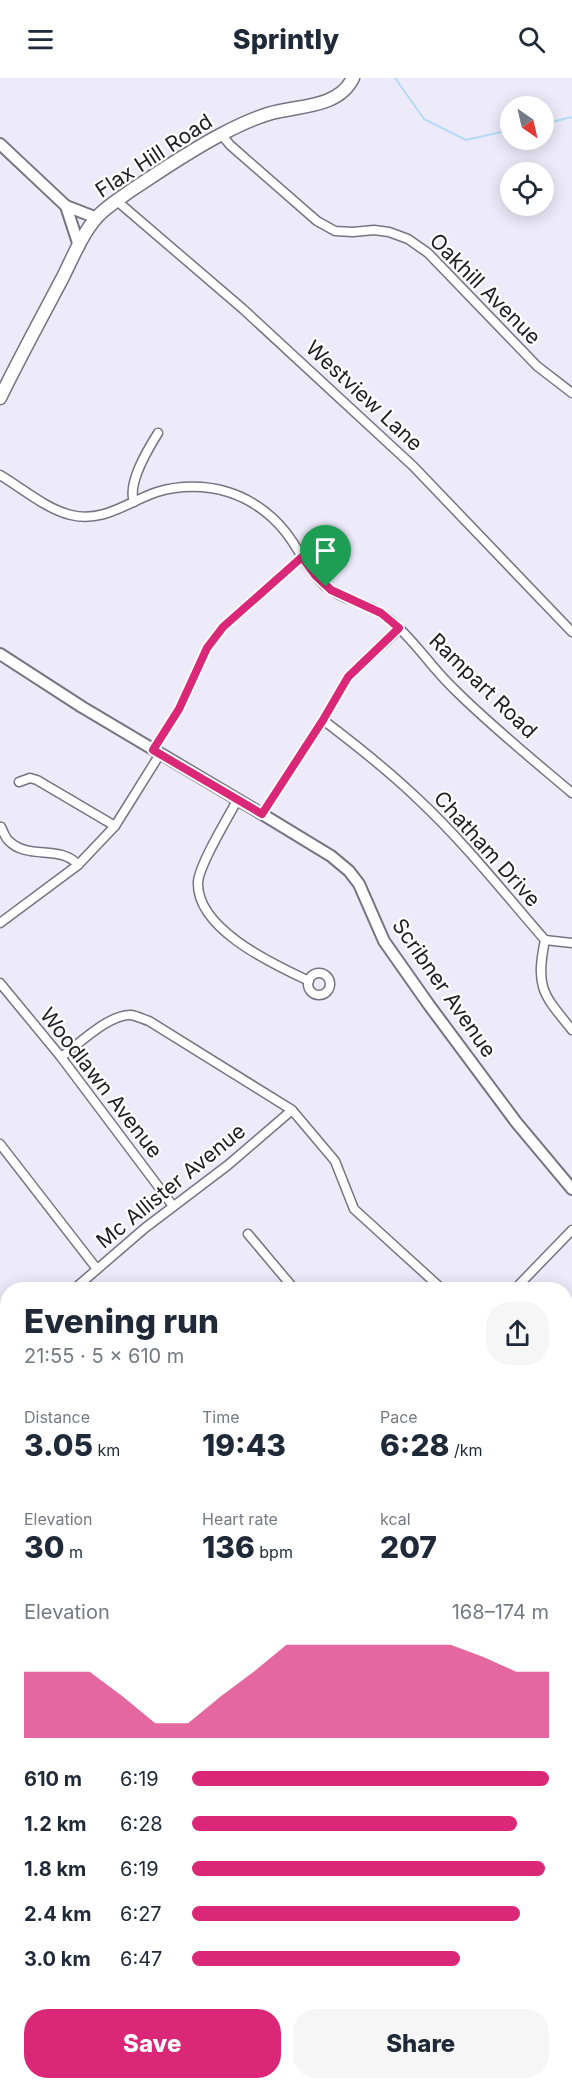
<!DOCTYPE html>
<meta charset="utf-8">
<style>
:root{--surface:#fff;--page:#f6f6f7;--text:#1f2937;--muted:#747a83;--accent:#db2777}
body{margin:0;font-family:Inter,sans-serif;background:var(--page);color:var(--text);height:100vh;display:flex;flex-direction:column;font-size:22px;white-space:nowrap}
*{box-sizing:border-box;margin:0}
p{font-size:20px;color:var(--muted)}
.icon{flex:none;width:33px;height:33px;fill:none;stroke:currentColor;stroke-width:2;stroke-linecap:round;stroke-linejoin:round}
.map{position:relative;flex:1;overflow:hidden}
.sheet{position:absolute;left:0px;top:1204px;width:573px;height:808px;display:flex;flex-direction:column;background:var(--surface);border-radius:24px 24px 0 0;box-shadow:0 3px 15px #0003}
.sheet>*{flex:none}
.needle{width:39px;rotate:146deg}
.buttons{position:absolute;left:500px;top:18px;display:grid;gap:12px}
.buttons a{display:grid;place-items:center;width:54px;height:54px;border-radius:50%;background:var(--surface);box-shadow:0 3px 15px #0003;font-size:30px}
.pin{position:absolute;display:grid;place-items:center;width:51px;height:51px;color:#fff;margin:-62px -26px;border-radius:50% 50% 50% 0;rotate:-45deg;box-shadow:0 0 6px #0007}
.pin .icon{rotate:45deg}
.round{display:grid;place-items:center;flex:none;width:63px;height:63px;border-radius:24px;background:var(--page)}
.overview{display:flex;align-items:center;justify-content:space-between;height:102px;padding:0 24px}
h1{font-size:33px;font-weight:800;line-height:45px}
.figures{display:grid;grid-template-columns:repeat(3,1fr);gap:9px;height:102px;padding:6px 24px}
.figures div{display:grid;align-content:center}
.figures b{font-size:30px;font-weight:800}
.figures small{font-size:16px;font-weight:400}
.figures p{font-size:16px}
.chart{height:168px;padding:12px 24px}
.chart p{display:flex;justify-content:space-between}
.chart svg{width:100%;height:108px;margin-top:6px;fill:var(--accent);opacity:.7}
.cta{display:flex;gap:12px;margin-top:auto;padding:12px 24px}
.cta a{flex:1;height:69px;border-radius:24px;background:var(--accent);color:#fff;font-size:24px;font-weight:800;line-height:69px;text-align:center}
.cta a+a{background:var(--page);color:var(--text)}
ul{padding:0 24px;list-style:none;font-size:20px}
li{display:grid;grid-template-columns:96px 72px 1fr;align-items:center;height:45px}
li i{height:15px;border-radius:8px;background:var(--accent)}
header{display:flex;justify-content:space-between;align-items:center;height:78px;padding:0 24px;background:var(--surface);font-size:27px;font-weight:800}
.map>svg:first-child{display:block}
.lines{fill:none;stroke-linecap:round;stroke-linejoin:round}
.stream{stroke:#b5dbf6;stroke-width:2}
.minor-casing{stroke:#777482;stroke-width:11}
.tertiary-casing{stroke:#777482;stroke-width:14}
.secondary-casing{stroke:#777482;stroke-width:15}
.primary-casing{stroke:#777482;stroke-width:16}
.motorway-casing{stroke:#777482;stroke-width:18}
.minor{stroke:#fff;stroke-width:8}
.tertiary{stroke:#fff;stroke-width:10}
.secondary{stroke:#fff;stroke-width:12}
.primary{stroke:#fff;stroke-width:14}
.motorway{stroke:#fff;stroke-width:15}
.route-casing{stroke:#fff;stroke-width:12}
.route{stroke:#db2777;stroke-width:8}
.labels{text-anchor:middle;stroke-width:4.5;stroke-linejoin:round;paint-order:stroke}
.street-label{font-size:21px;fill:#1e1d23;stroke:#fff}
</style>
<header><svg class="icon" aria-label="menu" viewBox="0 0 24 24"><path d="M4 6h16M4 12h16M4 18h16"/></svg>Sprintly<svg class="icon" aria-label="search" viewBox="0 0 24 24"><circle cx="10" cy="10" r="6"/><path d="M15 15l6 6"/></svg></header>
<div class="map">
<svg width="572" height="2012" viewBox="0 0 572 2012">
<rect width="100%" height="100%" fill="#edeafa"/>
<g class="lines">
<g class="stream">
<path d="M395,0L424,41L466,62L510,52"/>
<path d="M543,46L572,39"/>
</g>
<defs>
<g id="minor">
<path d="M221,56L230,67L317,143L335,153L353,154L374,152L389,154L408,161L428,175L537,288L572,315"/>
<path d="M117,123L243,231L413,388L572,554"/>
<path d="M0,397C22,410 46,431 71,437C104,445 127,424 157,414C179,407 206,407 228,414C254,422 277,440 292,463C302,478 310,494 324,507C342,523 369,524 388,540C413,560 430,588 453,610C490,647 532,681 572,715"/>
<path d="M134,424C127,405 148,371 158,355"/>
<path d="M323,642C356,667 389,693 419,722C464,764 504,815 545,862"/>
<path d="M153,672L179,631L207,570L223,549L302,479"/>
<path d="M19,704L30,700L37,702L115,748"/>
<path d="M238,721C228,739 199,787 198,804C196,851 273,886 309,903"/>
<path d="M262,736L323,642L348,599L399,551"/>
<path d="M1,749C3,753 5,759 8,762C27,783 61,766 78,787"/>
<path d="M0,845L78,787L115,748L160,676"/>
<path d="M545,862C535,910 543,916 572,952"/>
<path d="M545,862L572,865"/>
<circle cx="319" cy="906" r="11"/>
<path d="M0,905L61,979L173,1128"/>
<path d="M61,979C79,966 109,936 131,937C137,938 143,941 149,943L292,1032L335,1083L354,1131L443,1212"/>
<path d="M0,1066L97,1191"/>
<path d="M248,1156L295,1212"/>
<path d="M174,1211L175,1212"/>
<path d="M73,1212L145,1150L228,1087L292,1032"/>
<path d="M514,1212L572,1152"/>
<path d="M566,1253L572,1249"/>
<path d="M0,1275L8,1268"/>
<path d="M0,1396L8,1404"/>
<path d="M0,1476L8,1459"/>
<path d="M0,1682L8,1689"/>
<path d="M0,1845L8,1840"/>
<path d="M0,1878L8,1889"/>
<path d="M85,2006L90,2012"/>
<path d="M232,2006L236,2012"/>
</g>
<g id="tertiary">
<path d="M0,66L66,128L97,140"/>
<path d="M66,128L79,168"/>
<path d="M0,576L82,629L262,736L331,778L349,793L359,806L384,863L429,927L516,1044L572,1111"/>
<path d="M0,1585L8,1590"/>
<path d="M498,2006L508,2012"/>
</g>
<path id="secondary" d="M0,320C20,279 42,239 63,199C73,179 82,156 97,139C107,128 121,120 133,111C162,92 191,72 222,56C237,48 252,41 268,36C297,27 338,31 353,0"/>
<g id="primary">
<path d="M566,1826L572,1814"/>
<path d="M453,2012L457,2006"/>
</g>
<g id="motorway">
<path d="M566,1446L572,1426"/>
<path d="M566,1487L572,1472"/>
<path d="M566,1541L572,1526"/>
<path d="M566,1669L572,1668"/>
<path d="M335,2012L338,2006"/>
<path d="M359,2012L362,2006"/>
</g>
</defs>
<use href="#minor" class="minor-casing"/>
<use href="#tertiary" class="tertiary-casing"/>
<use href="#secondary" class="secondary-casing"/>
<use href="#primary" class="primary-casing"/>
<use href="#motorway" class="motorway-casing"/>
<use href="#minor" class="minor"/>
<use href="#tertiary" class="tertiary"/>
<use href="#secondary" class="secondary"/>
<use href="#primary" class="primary"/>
<use href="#motorway" class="motorway"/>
</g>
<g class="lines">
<defs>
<path id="route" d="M302,479L315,497L331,512L381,535L399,550L348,599L323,642L262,736L153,672L179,631L207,570L223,549Z"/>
</defs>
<use href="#route" class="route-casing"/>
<use href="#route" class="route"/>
</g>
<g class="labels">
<g class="street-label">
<text transform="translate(154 78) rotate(-33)" y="7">Flax Hill Road</text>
<text transform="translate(485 211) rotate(45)" y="7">Oakhill Avenue</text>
<text transform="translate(364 318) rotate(43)" y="7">Westview Lane</text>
<text transform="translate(483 608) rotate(44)" y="7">Rampart Road</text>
<text transform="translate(487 771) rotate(48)" y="7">Chatham Drive</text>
<text transform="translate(444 910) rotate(55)" y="7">Scribner Avenue</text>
<text transform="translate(101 1005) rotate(52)" y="7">Woodlawn Avenue</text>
<text transform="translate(171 1108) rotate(-39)" y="7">Mc Allister Avenue</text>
</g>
</g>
</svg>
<div class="buttons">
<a><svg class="needle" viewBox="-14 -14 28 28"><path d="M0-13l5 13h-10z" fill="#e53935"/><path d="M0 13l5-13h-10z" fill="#747a83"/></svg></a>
<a><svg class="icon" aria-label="locate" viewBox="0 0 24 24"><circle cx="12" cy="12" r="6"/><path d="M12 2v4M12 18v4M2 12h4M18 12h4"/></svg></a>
</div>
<div class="pin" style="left:326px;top:509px;background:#1e9e55"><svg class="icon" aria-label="arrive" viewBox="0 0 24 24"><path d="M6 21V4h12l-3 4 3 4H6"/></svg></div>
<section class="sheet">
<div class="overview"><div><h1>Evening run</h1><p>21:55 · 5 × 610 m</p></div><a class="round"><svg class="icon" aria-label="share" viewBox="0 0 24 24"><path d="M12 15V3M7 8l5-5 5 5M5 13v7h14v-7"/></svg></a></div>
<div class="figures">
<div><p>Distance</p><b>3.05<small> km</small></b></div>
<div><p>Time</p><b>19:43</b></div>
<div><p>Pace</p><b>6:28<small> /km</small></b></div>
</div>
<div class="figures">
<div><p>Elevation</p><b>30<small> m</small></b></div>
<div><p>Heart rate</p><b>136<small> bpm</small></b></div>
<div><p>kcal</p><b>207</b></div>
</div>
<div class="chart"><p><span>Elevation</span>168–174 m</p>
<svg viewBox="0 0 160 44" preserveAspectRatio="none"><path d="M0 44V17L10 17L20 17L30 27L40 38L50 38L60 27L70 17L80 6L90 6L100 6L110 6L120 6L130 6L140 11L150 17L160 17V44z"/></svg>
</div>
<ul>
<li><b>610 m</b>6:19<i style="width:100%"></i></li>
<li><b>1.2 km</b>6:28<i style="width:91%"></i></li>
<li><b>1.8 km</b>6:19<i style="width:99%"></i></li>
<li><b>2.4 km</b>6:27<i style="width:92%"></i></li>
<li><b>3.0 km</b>6:47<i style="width:75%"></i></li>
</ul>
<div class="cta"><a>Save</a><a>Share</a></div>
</section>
</div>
